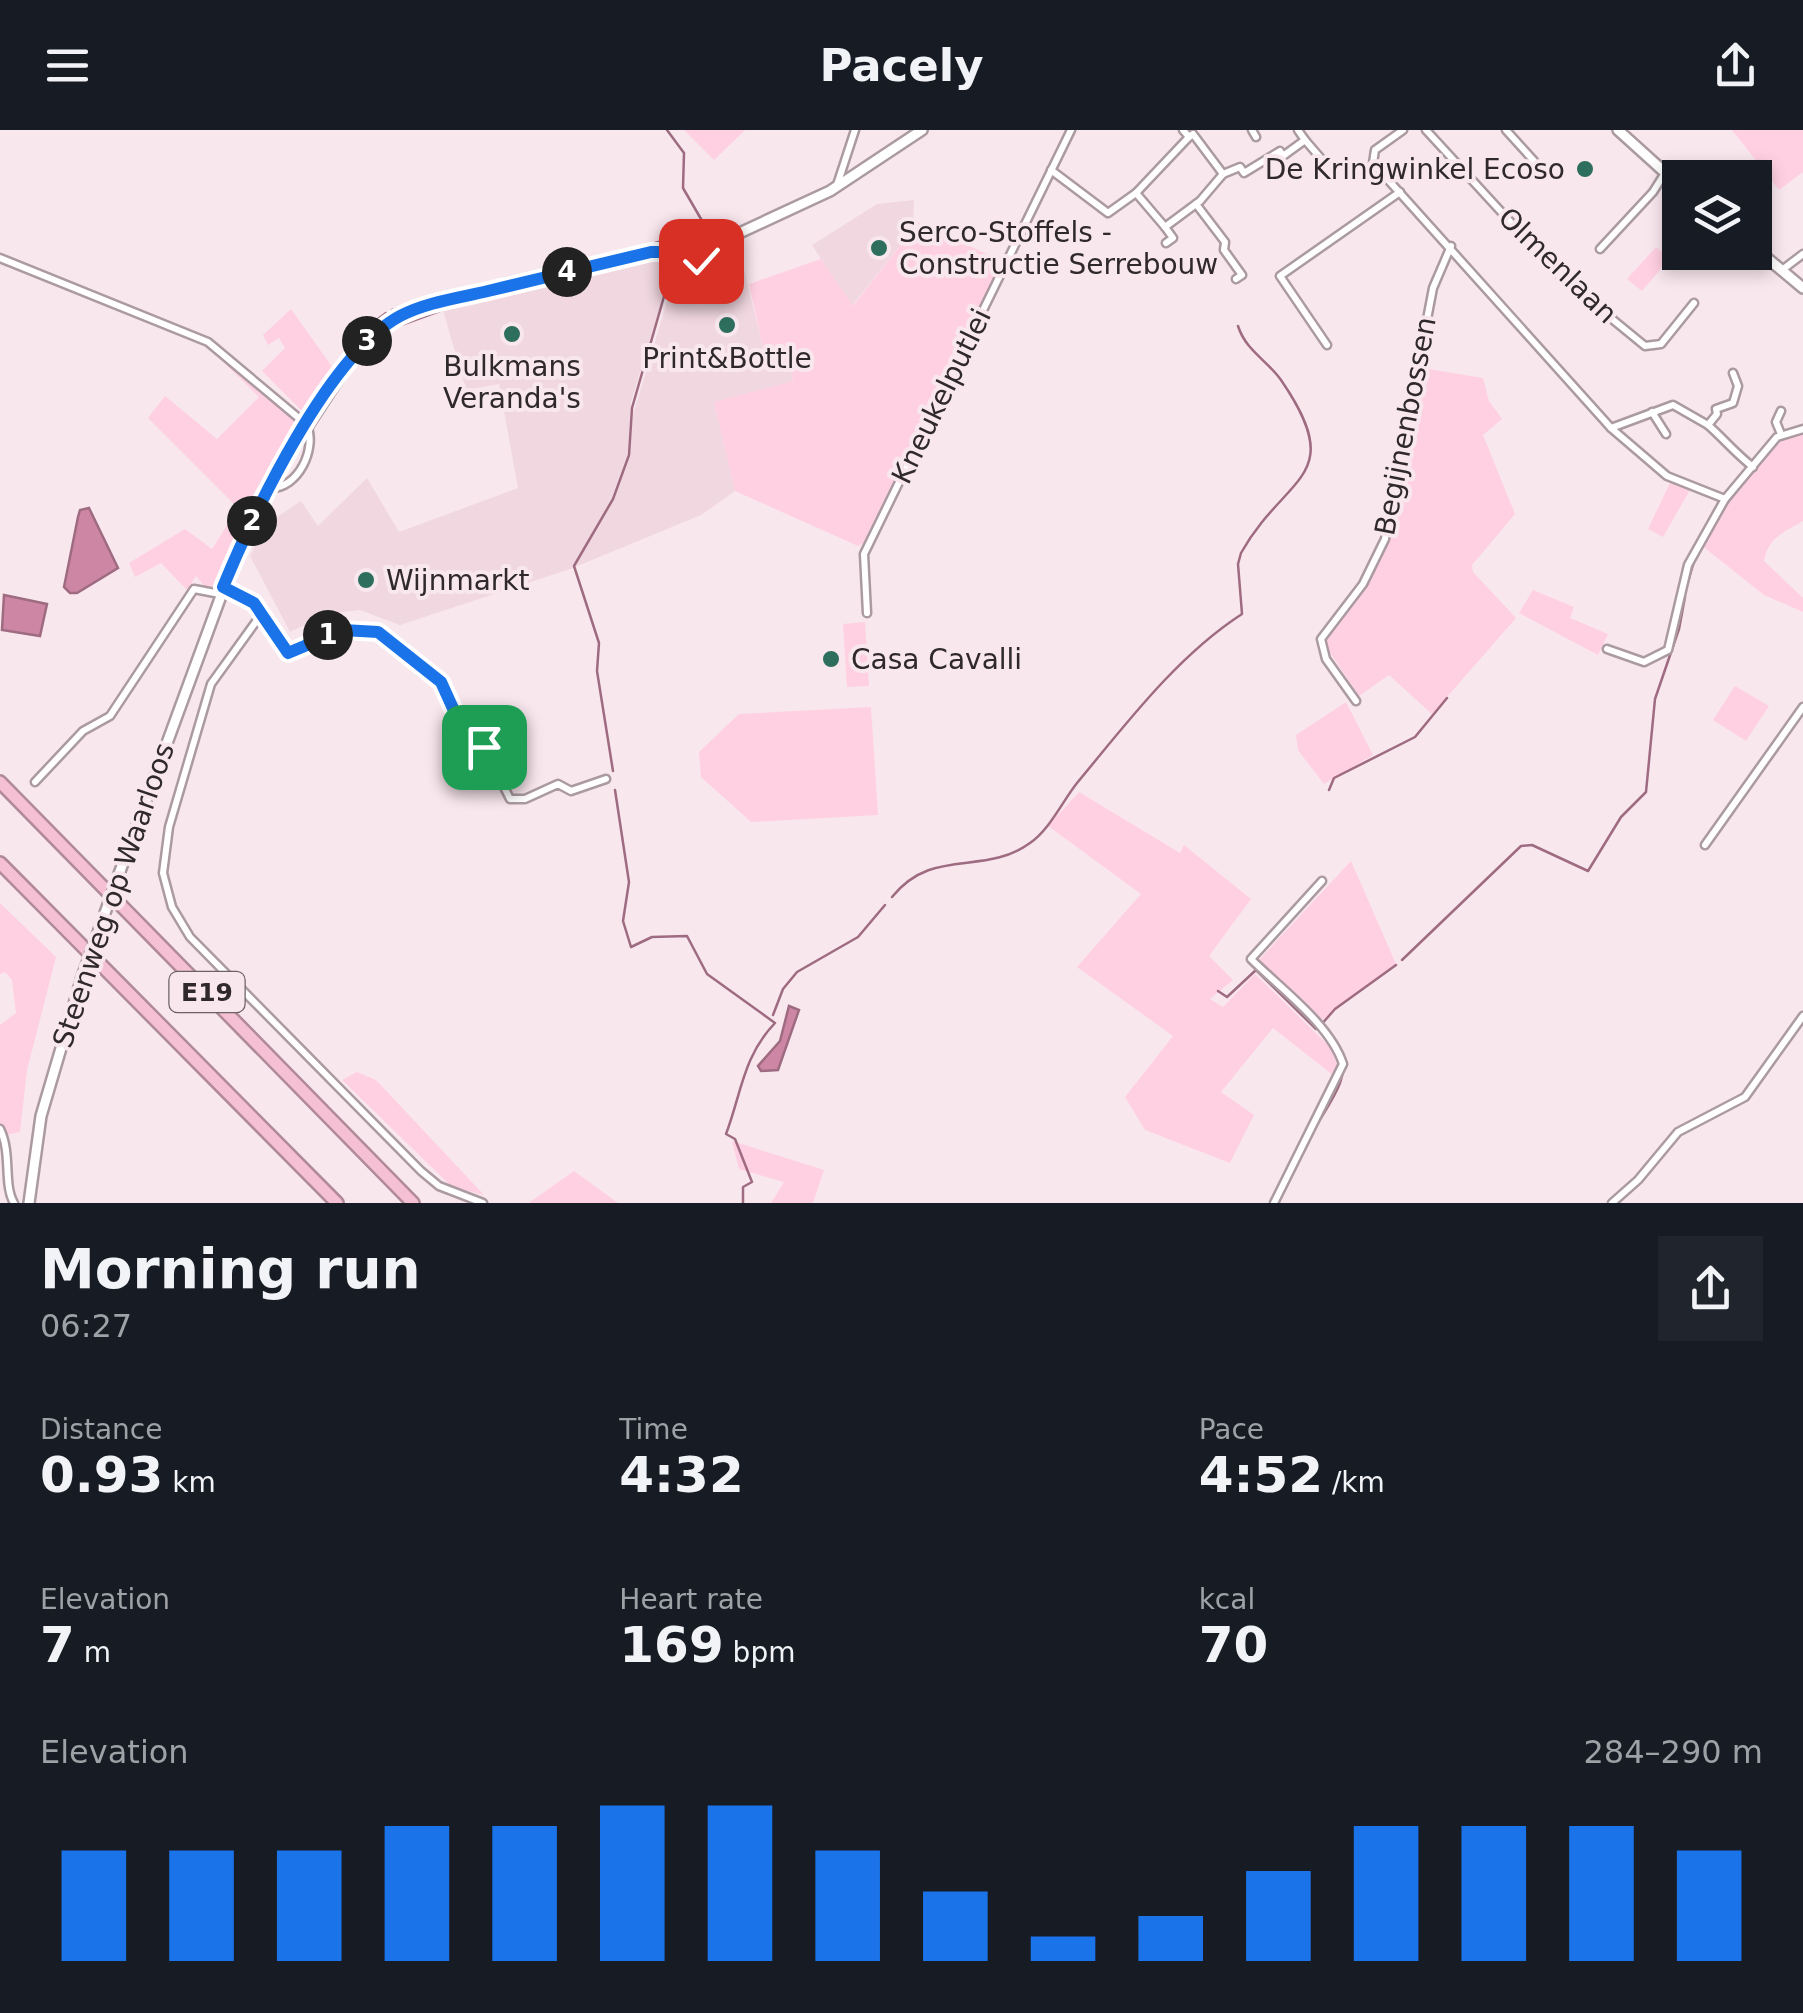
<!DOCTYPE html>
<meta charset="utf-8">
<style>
:root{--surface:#171b24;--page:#20242c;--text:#f1f3f6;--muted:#9ea1a6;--accent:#1a73e8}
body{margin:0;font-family:"DejaVu Sans",sans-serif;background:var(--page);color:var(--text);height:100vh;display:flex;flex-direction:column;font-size:38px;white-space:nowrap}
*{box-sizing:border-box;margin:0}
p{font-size:32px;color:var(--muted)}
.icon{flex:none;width:55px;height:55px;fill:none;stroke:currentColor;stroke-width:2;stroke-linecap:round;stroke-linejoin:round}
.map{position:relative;height:1073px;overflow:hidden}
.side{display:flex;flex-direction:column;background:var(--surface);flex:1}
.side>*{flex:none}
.buttons{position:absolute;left:1662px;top:30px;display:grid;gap:20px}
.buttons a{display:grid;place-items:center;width:110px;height:110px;border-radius:0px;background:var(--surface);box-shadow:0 5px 15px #0003;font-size:50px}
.pin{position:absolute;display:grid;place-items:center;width:85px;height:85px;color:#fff;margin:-42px;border-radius:20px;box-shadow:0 5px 15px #0006}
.km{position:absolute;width:50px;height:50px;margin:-25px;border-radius:50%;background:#222;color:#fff;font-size:28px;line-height:50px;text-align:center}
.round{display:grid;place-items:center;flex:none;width:105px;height:105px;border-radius:0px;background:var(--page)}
.overview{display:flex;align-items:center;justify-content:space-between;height:170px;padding:0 40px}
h1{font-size:55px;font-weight:800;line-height:75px}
.figures{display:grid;grid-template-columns:repeat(3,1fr);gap:15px;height:170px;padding:10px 40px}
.figures div{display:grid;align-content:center}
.figures b{font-size:50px;font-weight:800}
.figures small{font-size:28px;font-weight:400}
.figures p{font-size:28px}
.chart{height:280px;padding:20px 40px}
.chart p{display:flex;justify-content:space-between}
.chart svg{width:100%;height:180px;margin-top:10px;stroke:var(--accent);stroke-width:6}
header{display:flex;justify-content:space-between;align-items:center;height:130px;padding:0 40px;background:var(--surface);font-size:45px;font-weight:800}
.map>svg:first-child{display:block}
.built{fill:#f1d7e0}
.green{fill:#ffd0e2}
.water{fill:#cd87a4;stroke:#9e6b80;stroke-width:2.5}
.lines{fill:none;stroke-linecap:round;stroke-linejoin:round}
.stream{stroke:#9e6b80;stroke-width:2.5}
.street-casing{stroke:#ab9ba1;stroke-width:11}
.secondary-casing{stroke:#ab9ba1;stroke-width:14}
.highway-casing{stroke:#b08a99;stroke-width:16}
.street{stroke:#fff;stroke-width:6}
.secondary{stroke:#fff;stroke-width:9}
.highway{stroke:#f5bfd4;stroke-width:11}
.secondary-bridge-casing{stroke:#ab9ba1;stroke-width:14;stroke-linecap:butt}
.secondary-bridge{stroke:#fff;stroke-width:9}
.route-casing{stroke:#fff;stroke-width:20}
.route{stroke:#1a73e8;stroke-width:12}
.poi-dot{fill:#2d6e5d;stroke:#f9e7ee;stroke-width:4}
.labels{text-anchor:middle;stroke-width:8;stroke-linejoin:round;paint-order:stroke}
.shield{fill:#f9e7ee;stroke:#6c6266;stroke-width:2.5}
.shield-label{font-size:25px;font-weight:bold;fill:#2f292b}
.poi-label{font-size:28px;fill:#2f292b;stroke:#f9e7ee;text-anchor:start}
.street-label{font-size:28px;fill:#2f292b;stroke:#f9e7ee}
</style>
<header><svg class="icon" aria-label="menu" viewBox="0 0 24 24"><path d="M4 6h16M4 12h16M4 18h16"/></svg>Pacely<svg class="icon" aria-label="share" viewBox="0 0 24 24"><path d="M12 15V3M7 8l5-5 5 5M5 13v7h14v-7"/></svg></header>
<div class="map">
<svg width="1803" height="1073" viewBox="0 0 1803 1073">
<rect width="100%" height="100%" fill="#f9e7ee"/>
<g class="built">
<path d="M914,70L913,99L852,176L812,115L877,74Z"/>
<path d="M739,118L765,225L786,220L793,252L714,272L735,361L701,385L575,437L613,370L629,327L633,285L674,148L665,160L631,272L628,323L611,369L573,438L400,495L360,480L326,484L290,502L250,426L265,395L301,371L318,396L367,348L399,402L518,358L499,254L466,260L443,180L662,129L668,154L671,147L678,148Z"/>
</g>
<g class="green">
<path d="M684,0H745L714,30Z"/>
<path d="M1732,0H1803V42L1779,60Z"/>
<path d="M913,90L1004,132L866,412L858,416L735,361L714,272L793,251L786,221L765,226L749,154L821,129L853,176L913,99Z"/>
<path d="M1656,117L1670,128L1642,161L1627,149Z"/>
<path d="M291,179L335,241L305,284L262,241L285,218L279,208L268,215L263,205Z"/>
<path d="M217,219L300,292L254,363L214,457H205L196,446L187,460L161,433L135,447L129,433L185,399L212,419L238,378L148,288L165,266L217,309L259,267L214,223Z"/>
<path d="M1422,238L1483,248L1489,271L1502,289L1483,305L1515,384L1472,435L1473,442L1516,488L1432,584L1389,545L1359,566L1323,512L1364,454L1396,384Z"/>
<path d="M1794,301L1803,304V391C1784,402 1768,408 1764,431L1803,468V482L1764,465L1701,415C1721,383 1761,315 1794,301Z"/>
<path d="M1670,353L1690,360L1663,407L1648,399Z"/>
<path d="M1533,460L1574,477L1570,488L1608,504L1598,525L1519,483Z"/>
<path d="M865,492L869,556L847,557L843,494Z"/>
<path d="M1735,556L1769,576L1746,611L1713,590Z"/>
<path d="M1346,572L1373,625L1324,654L1298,620L1296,605Z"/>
<path d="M871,577L878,685L751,692L701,647L699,622L739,584Z"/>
<path d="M1079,662L1180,723L1184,715L1251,769L1209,826L1233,850L1210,869L1223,877L1255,844L1330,917L1338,937L1334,946L1273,898L1221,962L1254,985L1230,1033L1145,1000L1125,967L1173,906L1077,837L1141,764L1048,696Z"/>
<path d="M1351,731L1396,834L1322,890L1257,832Z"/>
<path d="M0,773L56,827L27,940L20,1002L7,1005L0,993V895L16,883L12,850L5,842L0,844Z"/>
<path d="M357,942L376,950L484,1065L452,1057L342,950Z"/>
<path d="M732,1011L824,1040L813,1073H771L784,1052L739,1039Z"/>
<path d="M574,1041L618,1073H530V1072Z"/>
</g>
<g class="water">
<path d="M89,378L118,438L77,463H70L64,457L78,387L80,380Z"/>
<path d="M4,465L47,474L40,506L2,500Z"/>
<path d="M789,876L799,880L778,940L761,941L758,936L780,911Z"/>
</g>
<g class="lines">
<g class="stream">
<path d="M667,0L684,23L683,58L708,101"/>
<path d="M655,113L695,102"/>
<path d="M502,149L643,116"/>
<path d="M535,157L573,148"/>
<path d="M493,167L527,159"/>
<path d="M457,176L480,170"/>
<path d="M392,180L490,152"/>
<path d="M393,198L448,178"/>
<path d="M359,203L386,183"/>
<path d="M871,417L916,326"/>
<path d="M1702,417L1724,377L1778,310"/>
<path d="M1687,455L1695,428"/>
<path d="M613,641L597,541L599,513L574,436L613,369L629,325L632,278L667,156"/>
<path d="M615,660L629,752L623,791L631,817L652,807L687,806L707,844L775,893C743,926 741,965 726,1004L735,1009L752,1052L743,1057V1073"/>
<path d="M1329,660L1334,648L1415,607L1447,568"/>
<path d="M892,767C933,716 983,747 1030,713C1050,699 1062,672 1077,653C1126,594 1177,526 1242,484L1238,434L1241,423C1285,344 1349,349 1281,250C1267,230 1246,221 1238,196"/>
<path d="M1402,830L1521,716L1532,715L1588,741L1621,687L1646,662L1655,569L1679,499L1685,467"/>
<path d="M1218,861L1227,867L1256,840L1316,899"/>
<path d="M773,885L783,859L797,842L858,807L885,775"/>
<path d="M1320,896L1335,879L1396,835"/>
<path d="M1314,1000C1326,977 1352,947 1341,922"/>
<path d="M1660,1018L1672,1004"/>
<path d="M1278,1073L1286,1056"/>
</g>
<defs>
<g id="street">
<path d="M1183,0L1189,7L1136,63L1165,97L1200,71L1223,44"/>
<path d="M1252,0L1256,7"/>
<path d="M1298,0L1305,10"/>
<path d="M1403,0L1375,20L1373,33L1611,298L1667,346L1725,369"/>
<path d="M1426,0L1562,148L1645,216L1661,214L1694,173"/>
<path d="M1506,0L1534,31"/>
<path d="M1189,7L1193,4L1223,44L1240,37L1244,43L1280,21L1283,26L1305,10L1324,32"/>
<path d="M1051,40L1108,83L1136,63"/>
<path d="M837,55L855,0"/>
<path d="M1196,74L1225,112L1224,120L1242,145L1236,149"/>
<path d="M1165,97L1173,108L1166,113"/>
<path d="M1600,119L1653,62L1665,43"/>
<path d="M0,128L208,212L307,295C317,319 298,359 270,358"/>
<path d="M1782,140L1803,124"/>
<path d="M1327,215L1280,146L1400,62"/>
<path d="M1652,282L1666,304"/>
<path d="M1708,295C1724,309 1735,323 1753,337"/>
<path d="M1611,298L1673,275L1708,295L1717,284L1716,279L1733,273L1738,256L1733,243"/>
<path d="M1781,304L1776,292L1781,281"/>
<path d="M224,458L254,473L288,523L343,500L378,502L397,512L441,552L458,596L466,607L484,617L510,669H525L558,654L571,661L606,649"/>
<path d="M867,483L864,424L1071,0"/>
<path d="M260,486L211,554L169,697L163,743L172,777L190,807L421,1041L439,1056L483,1073"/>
<path d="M1607,519L1644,532L1668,520L1688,435L1725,369L1777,307L1803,299"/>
<path d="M1356,571L1326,529L1321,509L1363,454L1385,409L1433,158L1451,116"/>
<path d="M35,652L83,601L110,586L194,459L220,464"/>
<path d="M1705,715L1803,577"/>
<path d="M0,999C12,1023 3,1055 14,1073"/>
<path d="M1274,1073L1343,934C1330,894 1280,858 1251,829L1322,751"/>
<path d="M1612,1073L1638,1050L1678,1002L1745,967L1803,886"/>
</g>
<g id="secondary">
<path d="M1618,0L1680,56"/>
<path d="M1755,118L1803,158"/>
<path d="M671,122L682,134L711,127L718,113L830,61L922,0"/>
<path d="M119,744L236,425L277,343L354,225L383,197L413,180L651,123L671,122C681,109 703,106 718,113"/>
<path d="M29,1073L41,986L82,847"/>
</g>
<g id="highway">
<path d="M0,652L413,1073"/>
<path d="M0,733L337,1073"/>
</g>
</defs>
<use href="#street" class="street-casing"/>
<use href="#secondary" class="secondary-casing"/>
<use href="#highway" class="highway-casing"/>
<use href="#street" class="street"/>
<use href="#secondary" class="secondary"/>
<use href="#highway" class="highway"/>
<defs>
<path id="secondary-bridge" d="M82,847L119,744"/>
</defs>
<use href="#secondary-bridge" class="secondary-bridge-casing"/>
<use href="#secondary-bridge" class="secondary-bridge"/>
</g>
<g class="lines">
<defs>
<path id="route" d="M484,617L466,607L441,552L378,502L343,500L288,523L254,473L223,457C254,382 328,225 400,186C427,172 459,168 488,161C542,148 597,135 651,122H671L682,134L701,131"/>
</defs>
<use href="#route" class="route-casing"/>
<use href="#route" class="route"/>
</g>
<g class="poi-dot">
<circle cx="1585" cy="39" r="10"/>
<circle cx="879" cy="118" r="10"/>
<circle cx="727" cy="195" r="10"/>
<circle cx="512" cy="204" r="10"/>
<circle cx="366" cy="450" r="10"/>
<circle cx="831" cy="529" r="10"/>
</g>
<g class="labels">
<rect class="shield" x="169.5" y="842" width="75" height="40" rx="8"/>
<g class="shield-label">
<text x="207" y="871">E19</text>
</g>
<g class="poi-label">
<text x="1565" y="49" text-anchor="end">De Kringwinkel Ecoso</text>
<text x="899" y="112">Serco-Stoffels -<tspan x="899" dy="32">Constructie Serrebouw</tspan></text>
<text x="727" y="238" text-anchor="middle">Print&amp;Bottle</text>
<text x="512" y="246" text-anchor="middle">Bulkmans<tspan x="512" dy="32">Veranda's</tspan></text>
<text x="386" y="460">Wijnmarkt</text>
<text x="851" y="539">Casa Cavalli</text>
</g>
<g class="street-label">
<text transform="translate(1558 135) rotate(44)" y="10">Olmenlaan</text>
<text transform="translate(941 266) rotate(-64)" y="10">Kneukelputlei</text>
<text transform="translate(1405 296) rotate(-79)" y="10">Begijnenbossen</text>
<text transform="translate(113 765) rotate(-71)" y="10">Steenweg op Waarloos</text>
</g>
</g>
</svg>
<div class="buttons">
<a><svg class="icon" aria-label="layers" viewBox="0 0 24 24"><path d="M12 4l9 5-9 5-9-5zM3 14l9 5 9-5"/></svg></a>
</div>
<div class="pin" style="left:484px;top:617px;background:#1e9e55"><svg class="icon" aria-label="arrive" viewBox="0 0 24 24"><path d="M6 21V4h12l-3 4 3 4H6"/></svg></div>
<div class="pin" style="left:701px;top:131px;background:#d93025"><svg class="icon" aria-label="check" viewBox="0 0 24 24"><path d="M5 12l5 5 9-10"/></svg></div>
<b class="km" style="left:328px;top:505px">1</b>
<b class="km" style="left:252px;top:391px">2</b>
<b class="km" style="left:367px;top:211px">3</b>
<b class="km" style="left:567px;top:142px">4</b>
</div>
<section class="side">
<div class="overview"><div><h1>Morning run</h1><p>06:27</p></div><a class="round"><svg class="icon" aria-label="share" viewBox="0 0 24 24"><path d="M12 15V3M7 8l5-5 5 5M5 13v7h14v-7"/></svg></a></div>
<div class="figures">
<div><p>Distance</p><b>0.93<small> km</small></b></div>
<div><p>Time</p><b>4:32</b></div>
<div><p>Pace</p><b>4:52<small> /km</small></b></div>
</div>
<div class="figures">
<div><p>Elevation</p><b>7<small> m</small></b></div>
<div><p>Heart rate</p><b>169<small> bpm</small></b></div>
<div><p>kcal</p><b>70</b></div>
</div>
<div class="chart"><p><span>Elevation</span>284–290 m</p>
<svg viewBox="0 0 160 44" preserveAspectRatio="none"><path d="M5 44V17M15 44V17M25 44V17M35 44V11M45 44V11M55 44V6M65 44V6M75 44V17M85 44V27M95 44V38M105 44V33M115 44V22M125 44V11M135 44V11M145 44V11M155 44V17"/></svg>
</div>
</section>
